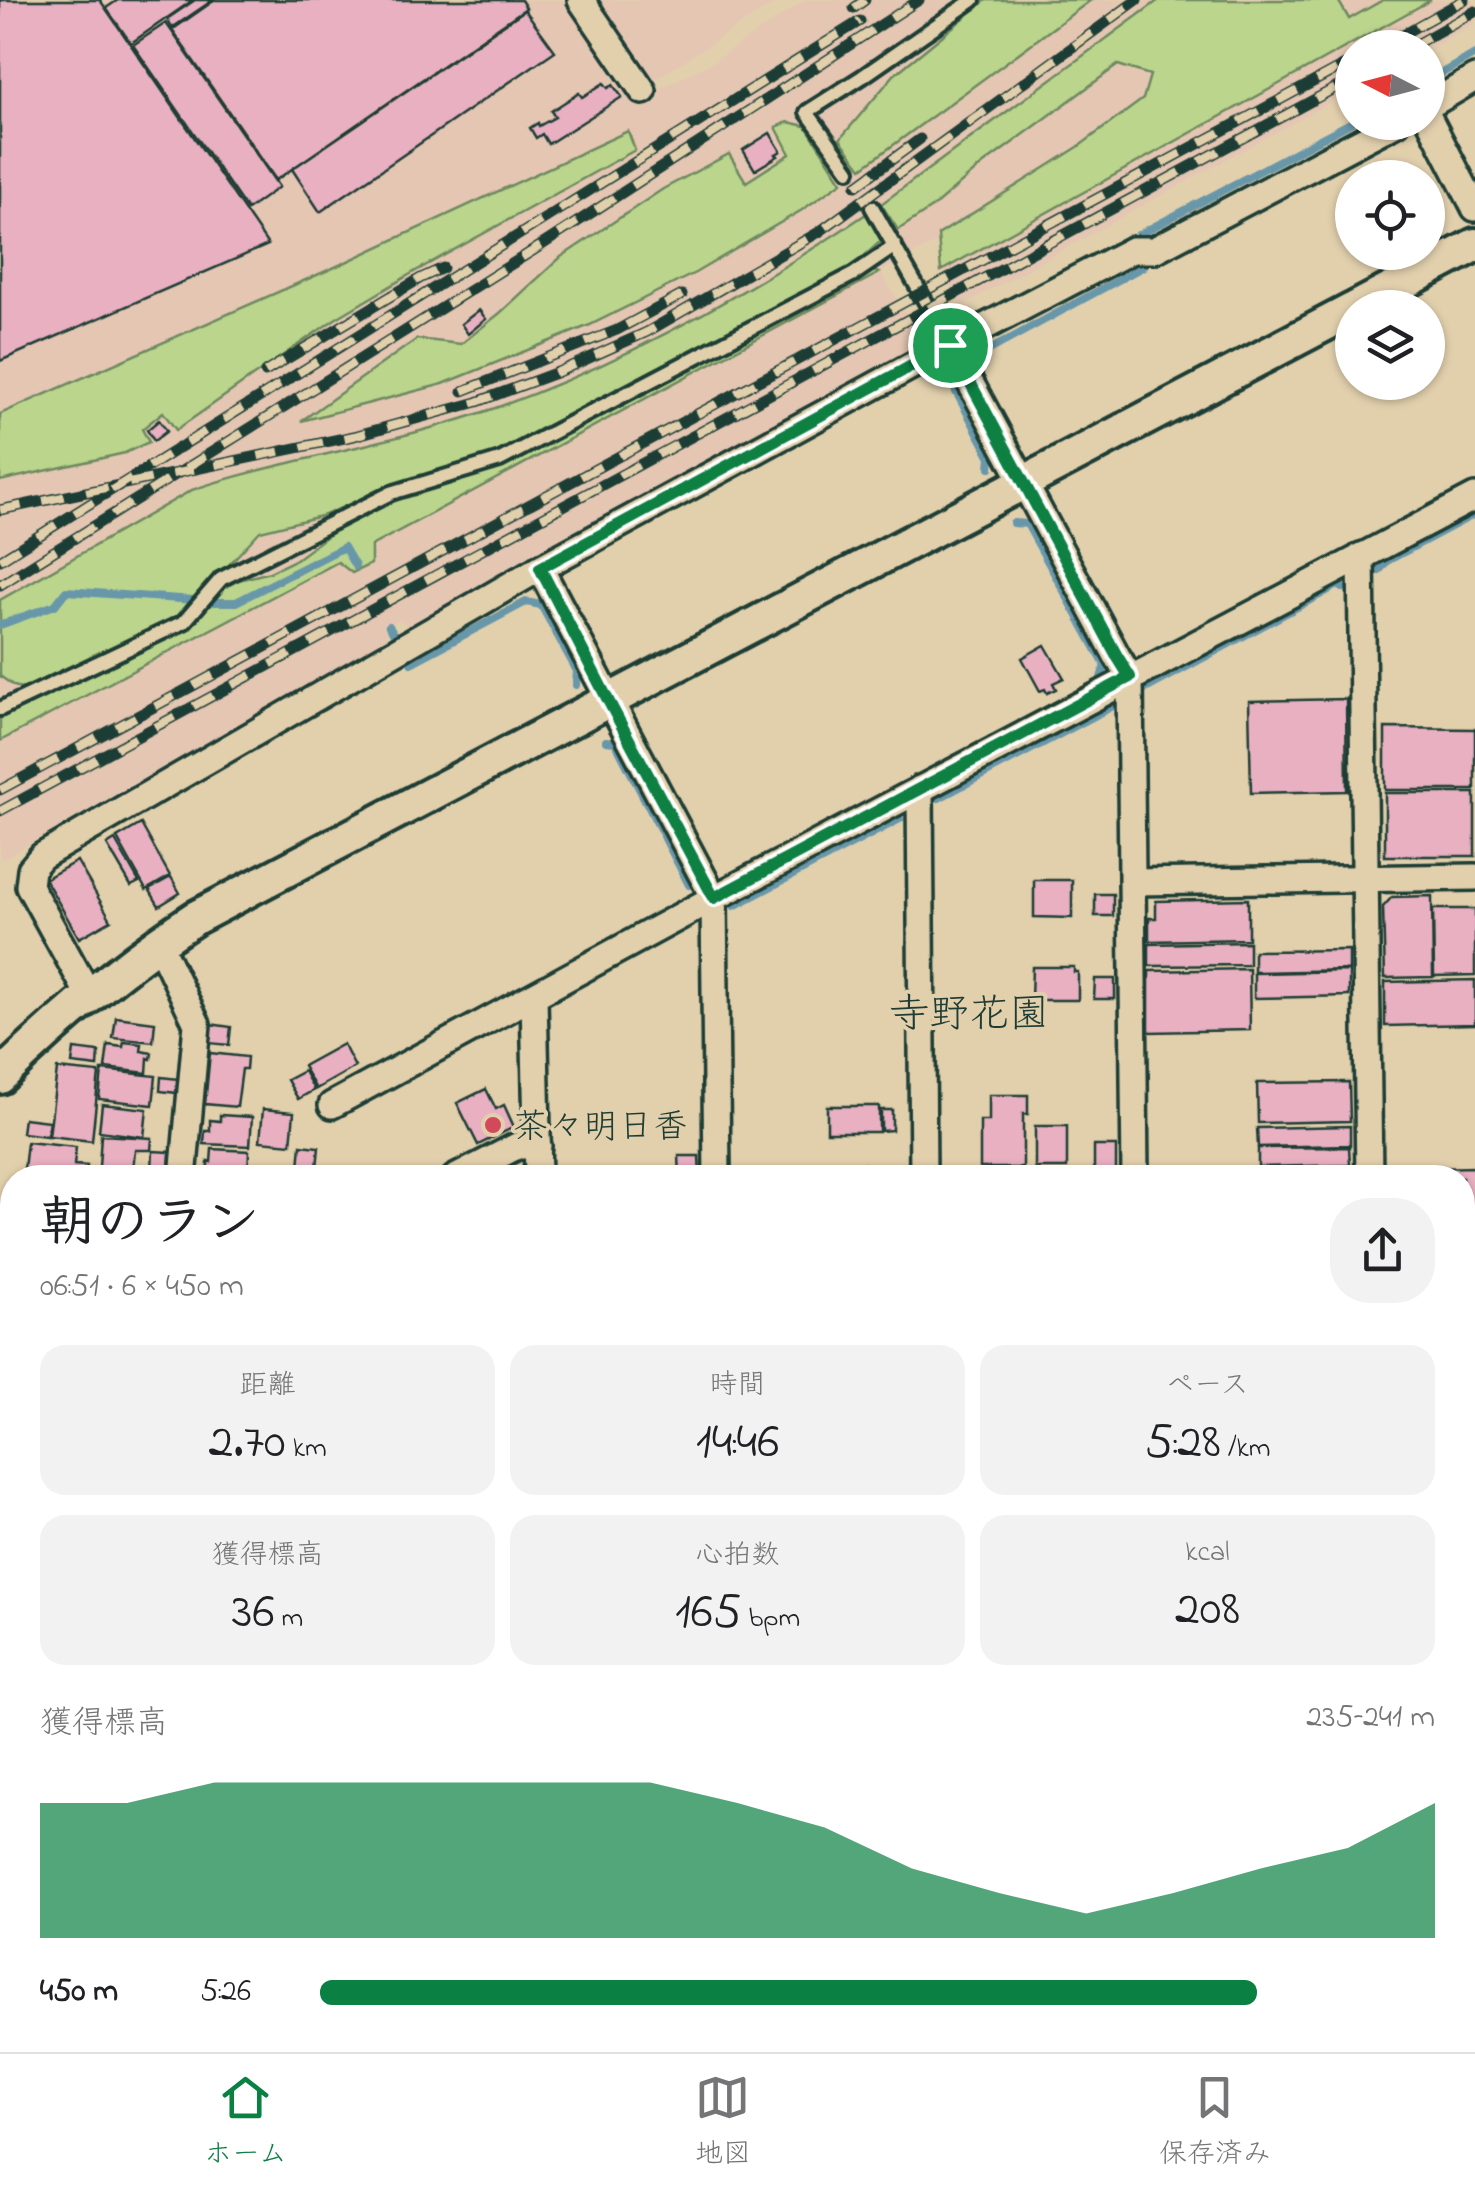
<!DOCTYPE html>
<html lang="ja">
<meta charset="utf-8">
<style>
:root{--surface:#fff;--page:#f2f2f2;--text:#202124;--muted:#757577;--line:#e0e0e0;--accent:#0b8043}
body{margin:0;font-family:"Indie Flower","Klee One",sans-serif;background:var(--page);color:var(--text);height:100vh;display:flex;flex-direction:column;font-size:38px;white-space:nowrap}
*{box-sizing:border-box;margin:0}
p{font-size:32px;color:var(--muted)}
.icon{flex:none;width:55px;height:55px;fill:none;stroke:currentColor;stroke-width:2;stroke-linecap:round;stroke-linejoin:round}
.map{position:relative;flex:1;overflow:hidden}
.panel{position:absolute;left:0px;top:1165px;width:1475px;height:888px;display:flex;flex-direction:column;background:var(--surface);border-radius:40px 40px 0 0;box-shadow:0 2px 8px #0004}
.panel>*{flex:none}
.needle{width:65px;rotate:276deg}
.controls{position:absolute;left:1335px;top:30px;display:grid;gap:20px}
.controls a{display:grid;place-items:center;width:110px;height:110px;border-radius:50%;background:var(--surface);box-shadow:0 2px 8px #0004;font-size:50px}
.pin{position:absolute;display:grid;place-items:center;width:85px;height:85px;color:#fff;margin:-42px;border:5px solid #fff;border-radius:50%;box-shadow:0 2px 10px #0007}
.round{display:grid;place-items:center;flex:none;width:105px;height:105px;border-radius:40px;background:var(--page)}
.head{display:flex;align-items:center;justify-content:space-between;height:170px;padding:0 40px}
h1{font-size:55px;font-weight:600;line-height:75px}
.figures{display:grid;grid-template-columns:repeat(3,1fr);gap:15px;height:170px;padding:10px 40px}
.figures div{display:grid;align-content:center;border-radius:25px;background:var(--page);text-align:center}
.figures b{font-size:50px;font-weight:600}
.figures small{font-size:28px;font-weight:400}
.figures p{font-size:28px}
.chart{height:280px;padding:20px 40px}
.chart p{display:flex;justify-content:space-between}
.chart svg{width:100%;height:180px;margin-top:10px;fill:var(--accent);opacity:.7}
ul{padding:0 40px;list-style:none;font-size:32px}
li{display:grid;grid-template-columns:160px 120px 1fr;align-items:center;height:75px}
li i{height:25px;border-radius:12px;background:var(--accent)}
.tab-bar{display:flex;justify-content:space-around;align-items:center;height:140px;border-top:2px solid var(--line);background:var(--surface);font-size:28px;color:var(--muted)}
.tab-bar a{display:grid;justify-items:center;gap:5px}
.tab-bar .current{color:var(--accent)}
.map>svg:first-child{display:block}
.built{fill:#e4c6b3}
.green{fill:#bbd58d;stroke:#6d8960;stroke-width:2.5}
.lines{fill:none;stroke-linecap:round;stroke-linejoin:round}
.stream{stroke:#6897aa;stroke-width:8}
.building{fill:#e9b0c2;stroke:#1f3d34;stroke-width:2.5}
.service-casing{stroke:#1f3d34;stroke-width:20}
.minor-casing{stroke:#1f3d34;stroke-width:32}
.tertiary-casing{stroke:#1f3d34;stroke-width:40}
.service{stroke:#e2d0ad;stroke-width:12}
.minor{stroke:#e2d0ad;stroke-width:25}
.tertiary{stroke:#e2d0ad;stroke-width:32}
.rail-casing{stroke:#1f3d34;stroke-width:11}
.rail{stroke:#e2d0ad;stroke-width:8;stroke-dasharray:22;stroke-linecap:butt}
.route-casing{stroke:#fff;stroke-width:20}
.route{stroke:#0b8043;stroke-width:12}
.poi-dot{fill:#d1495b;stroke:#e2d0ad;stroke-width:4}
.labels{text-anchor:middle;stroke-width:8;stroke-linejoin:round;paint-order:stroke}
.poi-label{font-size:35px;fill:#1f3d34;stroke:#e2d0ad;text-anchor:start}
.quarter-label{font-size:40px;fill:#1f3d34;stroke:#e2d0ad}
</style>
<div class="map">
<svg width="1475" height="2052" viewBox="0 0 1475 2052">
<rect width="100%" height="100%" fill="#e2d0ad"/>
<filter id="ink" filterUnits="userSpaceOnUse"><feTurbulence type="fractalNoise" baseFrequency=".01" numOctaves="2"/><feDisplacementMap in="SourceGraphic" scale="20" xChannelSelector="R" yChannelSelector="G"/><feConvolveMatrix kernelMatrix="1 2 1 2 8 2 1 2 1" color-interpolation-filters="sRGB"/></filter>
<g filter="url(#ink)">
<g class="built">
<path d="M0,0H780L658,77L632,102L711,63L805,0H1383L1156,128L880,272L918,331L920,354L413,630L400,619L387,628L386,645L0,860Z"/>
<path d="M1431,0H1475V23L1428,49L1352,48V90L961,306L941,271Z"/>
</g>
<g class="green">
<path d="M986,0H1091L862,168L840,139L894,75Z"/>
<path d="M1159,0H1338L1349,19L1383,0H1431L941,271L938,235L1078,147L1143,99L1150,75L1118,65L981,166L933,207L898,230L881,204Z"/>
<path d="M788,122L806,126L842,182L802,210L695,273L590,325L443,384L301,421L417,339L461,344L500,313L561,257L663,189L729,154L746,182L790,154L776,127Z"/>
<path d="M628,131L635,150L414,272L335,319L176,430L163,412L142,429L149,442L125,453L0,481V414L333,268Z"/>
<path d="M866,214L882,240L851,268L499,452L400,482L325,515L260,531L181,617L25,689L14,686L0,676V600L192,490C228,477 265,469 302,460C369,444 437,429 501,406C628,361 754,289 866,214Z"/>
<path d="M873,271L879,273L371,546V564L352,573L338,562L0,741V717L186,628L222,590L235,581L270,572L295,560L334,531L388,503L499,465Z"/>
</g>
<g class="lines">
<g class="stream">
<path d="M1428,81L1475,54"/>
<path d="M1138,235L1352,122"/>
<path d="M982,354L1144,266"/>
<path d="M946,373L991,457L990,467"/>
<path d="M1013,523L1027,524L1105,665L1101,678"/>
<path d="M1379,571L1387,561L1475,514"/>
<path d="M214,602H236L344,547L355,566"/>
<path d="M0,625L55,605L66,591L194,600"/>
<path d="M389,626L395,635"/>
<path d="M411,663L526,602L541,605L577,671L576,685"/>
<path d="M1142,691L1338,585L1343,588"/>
<path d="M606,741L615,742L689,885"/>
<path d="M939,798L1113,706"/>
<path d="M734,906L900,819"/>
</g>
</g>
<g class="building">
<path d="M0,0H100L268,245L0,361Z"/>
<path d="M118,0H193L131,43L106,8Z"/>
<path d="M195,0H213L172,28L167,19Z"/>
<path d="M215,0H521L526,8L276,180L172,30Z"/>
<path d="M525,10L555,51L320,212L292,169Z"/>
<path d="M166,23L279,187L247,210L133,45Z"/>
<path d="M604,83L608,88L613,85L622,97L548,144L542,134L536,138L530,128L538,123L539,126L555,117L551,111L579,93L582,97Z"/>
<path d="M770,133L781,151L776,154L778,156L755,170L743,150Z"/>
<path d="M479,310L486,319L468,334L461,324Z"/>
<path d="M159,420L167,431L154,441L147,430Z"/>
<path d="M1045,645L1064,678L1053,683L1056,689L1047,693L1045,689L1040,691L1022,658Z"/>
<path d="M1346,699L1347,791L1251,793L1249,701Z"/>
<path d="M1385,728L1475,729V790H1385Z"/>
<rect x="1385" y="793" width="90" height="63"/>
<path d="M141,824L170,876L146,890L117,838Z"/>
<path d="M115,840L139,882L131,886L107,845Z"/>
<path d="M77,861L111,920L79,938L45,879Z"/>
<path d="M171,877L180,893L159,906L149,889Z"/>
<path d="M1034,880H1072V918L1034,917Z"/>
<rect x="1095" y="894" width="18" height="22"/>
<path d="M1432,896L1433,977L1385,978L1383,907L1392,897Z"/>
<path d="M1248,899V939L1149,941V918H1156V901Z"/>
<path d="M1433,909H1475V975L1434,976Z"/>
<path d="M1249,942V965L1149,966V944Z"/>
<path d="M1349,950V970L1254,972V951Z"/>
<path d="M1032,967H1074V972H1078V1000H1031Z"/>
<path d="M1249,969L1250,1030L1149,1032V971Z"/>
<path d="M1349,971V996L1254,998V973Z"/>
<path d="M1095,979H1115V999H1094Z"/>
<path d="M1475,980V1024L1385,1026V982Z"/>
<path d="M116,1017L155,1022L153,1042L113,1038Z"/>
<path d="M210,1024L231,1027L229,1045L208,1043Z"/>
<path d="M124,1042L142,1044L141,1051L152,1053L151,1059L148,1058L147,1073L105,1068L108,1045L123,1047Z"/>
<path d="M343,1044L355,1067L316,1089L303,1066Z"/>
<path d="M74,1049L99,1052L98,1067L72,1064Z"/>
<path d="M210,1053L247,1057L246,1069H242L237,1107L205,1104Z"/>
<path d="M57,1069L99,1073L92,1141L49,1136Z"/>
<path d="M102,1070L156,1076L153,1105L99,1099Z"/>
<path d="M304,1071L314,1090L298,1099L287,1080Z"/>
<path d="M161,1077L179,1079L177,1093L160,1091Z"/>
<path d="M1349,1082L1350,1121L1258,1123L1257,1083Z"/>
<path d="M486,1089L496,1109L504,1105L514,1127L478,1145L457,1103Z"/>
<path d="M989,1095H1028V1114H1023V1168H980V1121H989Z"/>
<path d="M102,1104L147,1109L144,1137L99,1131Z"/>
<rect x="827" y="1106" width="52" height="26"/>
<path d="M263,1109L294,1112L291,1144L260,1141Z"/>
<path d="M881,1110H892V1130L881,1131Z"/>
<path d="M220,1115L252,1117L250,1146L204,1144L205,1131H210V1120L220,1121Z"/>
<path d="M24,1118L49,1121L47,1136L22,1133Z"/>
<rect x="1035" y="1126" width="32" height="42"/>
<path d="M1350,1126V1145L1258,1147L1257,1128Z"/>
<path d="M101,1135L152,1138L151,1150H135L133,1169L99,1167Z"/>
<path d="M27,1142L76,1147L74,1165L87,1166L86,1178H23Z"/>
<path d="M301,1145L319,1147L316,1178H298Z"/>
<rect x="1094" y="1146" width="22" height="25"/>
<path d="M1349,1147L1350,1165L1258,1167V1148Z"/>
<path d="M212,1149L249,1151L248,1172L208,1170V1161L211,1162Z"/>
<path d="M153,1151L170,1152L169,1171L152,1169Z"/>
<path d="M679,1156H699L700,1178H680Z"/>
<path d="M842,1164H864V1178H836L842,1177Z"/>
<path d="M267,1165L290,1168L289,1174H293V1178H266Z"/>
<path d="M1475,1167V1227L1462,1228V1178H1387V1169Z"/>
<path d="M1462,1271H1475V1330L1462,1331Z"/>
<path d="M5,1294L12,1295V1349L0,1347Z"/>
<path d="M0,1356L12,1358V1413L0,1411Z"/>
<path d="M0,1416L12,1417V1447L9,1473L0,1472Z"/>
<path d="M0,1516L12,1518L11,1534L0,1532Z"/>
<path d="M1465,1592L1475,1603V1649L1462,1662V1594Z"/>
<path d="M1468,1675L1475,1684V1729L1462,1713V1680Z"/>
<path d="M1,1678L12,1679V1698L0,1696Z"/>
<path d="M0,1714L12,1715V1739L0,1737Z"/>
<path d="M1462,1721L1475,1737V1756L1462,1740Z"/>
<path d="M7,1748L12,1749V1798L0,1797V1753H6Z"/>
<path d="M1475,1785V1831L1462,1815V1795Z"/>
<path d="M0,1804L12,1806V1834L0,1832Z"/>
<path d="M1462,1823L1475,1839V1846L1462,1856Z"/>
<path d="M0,1833L11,1835L6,1866L0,1865Z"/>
<path d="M4,1908L12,1909L10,1943L0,1942Z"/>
<path d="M1466,1955L1474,1992L1470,1993L1471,1999L1462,2001V1956Z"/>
<path d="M0,1975L12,1980V2003L0,1998Z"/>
<path d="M1,2000L12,2004V2040H28L26,2047L0,2038Z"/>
<path d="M63,2040L88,2046L87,2052H59Z"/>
<path d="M92,2040H135L134,2044L122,2040L119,2052H89Z"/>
<path d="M355,2040H400V2041H397L396,2052H355Z"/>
<path d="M779,2040H804L803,2052H778Z"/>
<path d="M940,2040H982V2049H980V2052H941Z"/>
<path d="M1034,2040H1077L1076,2052H1033Z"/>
<path d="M1196,2040H1233L1235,2052H1199Z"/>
<path d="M1247,2040H1268L1265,2041L1267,2052H1250Z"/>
<path d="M1290,2040H1321L1322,2045L1298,2050L1296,2041L1290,2042Z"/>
<path d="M729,2041L752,2043L751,2052H728Z"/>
<path d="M919,2043V2052H881V2044Z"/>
<path d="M694,2044L719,2046V2052H693Z"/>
</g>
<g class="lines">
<defs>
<g id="service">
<path d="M849,170L807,112L862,77L973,0"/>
<path d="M872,207L950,345"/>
<path d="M0,709L184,622L221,579L391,493L500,460L854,274L895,246"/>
</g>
<g id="minor">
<path d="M581,0L643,91"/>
<path d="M1428,106L1475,78"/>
<path d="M1428,117L1475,208"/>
<path d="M950,345L1117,656L1130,677L1135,1178"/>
<path d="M1361,556L1369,1178"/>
<path d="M540,568L714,898L717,1178"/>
<path d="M920,789L923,1178"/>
<path d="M1133,882L1475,877"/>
<path d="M158,942L197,1024L183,1178"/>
<path d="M89,995L29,886L31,869L42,856L540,568L950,345L1132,250H1154L1397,122"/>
<path d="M534,997L538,1178"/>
<path d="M332,1105L714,898L1475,497"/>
<path d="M455,1178L517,1146H538"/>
<path d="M1462,1248H1475"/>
<path d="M1462,1540H1475"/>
<path d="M0,1640L12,1571"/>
<path d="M1462,1782L1475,1772"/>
<path d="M0,1875L12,1877"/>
<path d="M1462,1885L1468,1892L1475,1926"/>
<path d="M1170,2040L1173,2052"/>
<path d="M0,2047L16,2052"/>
<path d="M45,2052L48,2040"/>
<path d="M270,2052L273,2040"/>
<path d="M551,2052L650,2040"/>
<path d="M768,2052L769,2040"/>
</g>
<g id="tertiary">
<path d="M1356,308L1475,245"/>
<path d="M0,1077C61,1018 124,964 195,918L1352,310"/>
<path d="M1398,2052L1455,2040"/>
</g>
</defs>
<use href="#service" class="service-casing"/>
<use href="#minor" class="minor-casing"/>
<use href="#tertiary" class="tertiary-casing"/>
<use href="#service" class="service"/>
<use href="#minor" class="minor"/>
<use href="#tertiary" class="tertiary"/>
<defs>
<g id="rail">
<path d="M854,8L865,0"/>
<path d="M1378,48L1464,0"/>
<path d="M1409,48L1475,11"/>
<path d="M856,186L920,139"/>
<path d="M265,372L421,278L443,268"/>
<path d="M463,391L617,330L682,295"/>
<path d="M0,510L354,436L477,402L558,372L647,332L819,232L1137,0"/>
<path d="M0,560L860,21"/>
<path d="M0,585L534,250L919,0"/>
<path d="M0,790L1352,61"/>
<path d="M0,811L1352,79"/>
</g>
</defs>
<use href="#rail" class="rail-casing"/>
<use href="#rail" class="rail"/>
</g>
</g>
<g class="lines" filter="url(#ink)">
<defs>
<path id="route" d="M950,345L1117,656L1130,677L714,898L609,702L540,568Z"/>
</defs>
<use href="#route" class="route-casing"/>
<use href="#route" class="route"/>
</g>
<circle class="poi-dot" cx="493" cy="1125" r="10"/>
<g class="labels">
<g class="poi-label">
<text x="513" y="1137">茶々明日香</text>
</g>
<g class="quarter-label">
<text x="969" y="1026">寺野花園</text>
</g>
</g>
</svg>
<div class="controls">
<a><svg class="needle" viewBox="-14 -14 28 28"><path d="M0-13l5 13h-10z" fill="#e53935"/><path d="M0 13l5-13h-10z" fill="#757577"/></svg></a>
<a><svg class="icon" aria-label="locate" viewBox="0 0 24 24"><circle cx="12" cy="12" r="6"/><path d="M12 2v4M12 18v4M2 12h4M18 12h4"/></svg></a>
<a><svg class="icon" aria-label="layers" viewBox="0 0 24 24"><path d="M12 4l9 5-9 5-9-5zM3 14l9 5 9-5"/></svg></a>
</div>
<div class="pin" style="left:950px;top:345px;background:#1e9e55"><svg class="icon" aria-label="arrive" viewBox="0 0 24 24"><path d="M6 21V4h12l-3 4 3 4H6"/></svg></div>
<section class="panel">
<div class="head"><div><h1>朝のラン</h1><p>06:51 · 6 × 450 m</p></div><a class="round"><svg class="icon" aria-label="share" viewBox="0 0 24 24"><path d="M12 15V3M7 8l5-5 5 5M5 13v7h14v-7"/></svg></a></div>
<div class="figures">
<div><p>距離</p><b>2.70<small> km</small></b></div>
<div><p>時間</p><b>14:46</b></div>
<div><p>ペース</p><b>5:28<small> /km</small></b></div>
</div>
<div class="figures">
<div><p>獲得標高</p><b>36<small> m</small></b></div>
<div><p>心拍数</p><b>165<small> bpm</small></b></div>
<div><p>kcal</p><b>208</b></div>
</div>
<div class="chart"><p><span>獲得標高</span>235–241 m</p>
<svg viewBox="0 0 160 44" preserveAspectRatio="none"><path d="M0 44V11L10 11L20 6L30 6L40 6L50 6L60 6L70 6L80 11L90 17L100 27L110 33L120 38L130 33L140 27L150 22L160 11V44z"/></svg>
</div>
<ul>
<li><b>450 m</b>5:26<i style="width:84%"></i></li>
</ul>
</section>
</div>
<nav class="tab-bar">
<a class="current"><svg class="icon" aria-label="home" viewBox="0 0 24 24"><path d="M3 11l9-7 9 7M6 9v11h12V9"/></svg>ホーム</a>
<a><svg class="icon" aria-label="map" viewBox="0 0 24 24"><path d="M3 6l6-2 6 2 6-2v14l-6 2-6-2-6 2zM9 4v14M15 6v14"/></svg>地図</a>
<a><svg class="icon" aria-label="saved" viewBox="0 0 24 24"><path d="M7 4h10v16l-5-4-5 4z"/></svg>保存済み</a>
</nav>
